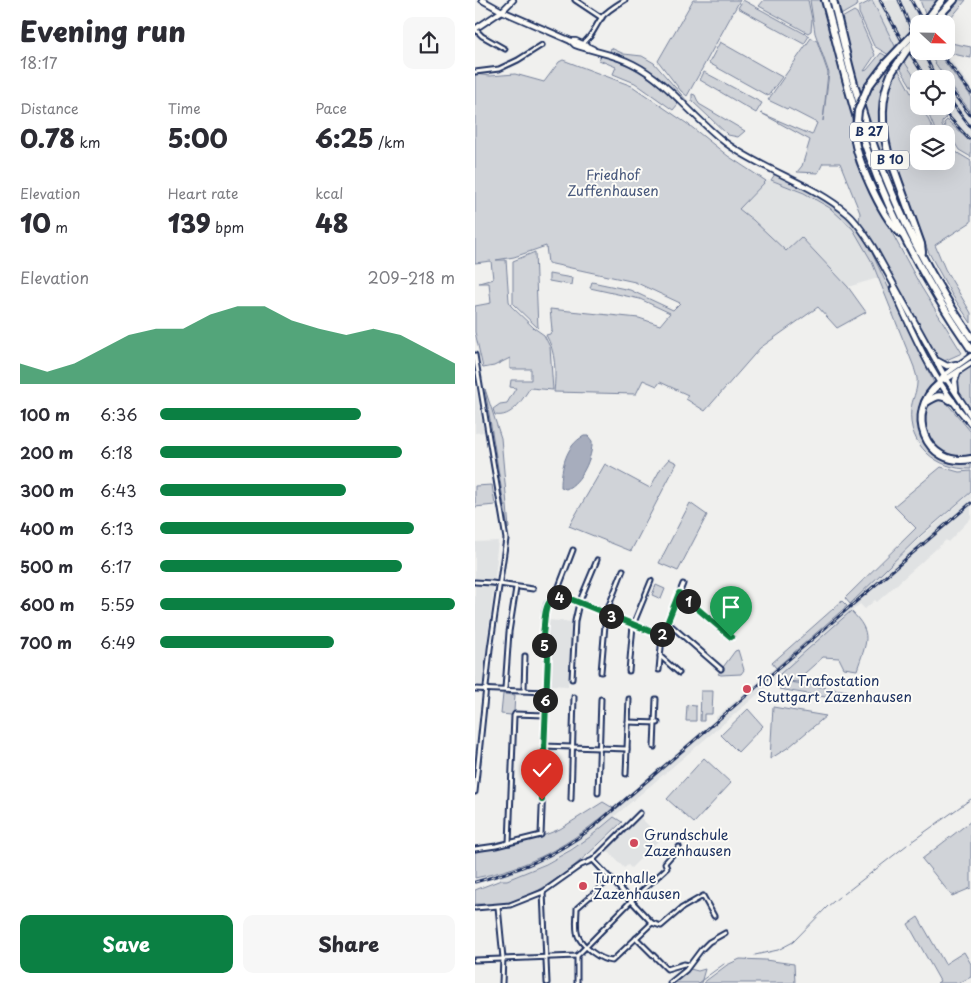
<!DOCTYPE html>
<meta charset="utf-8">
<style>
:root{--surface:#fff;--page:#f7f7f7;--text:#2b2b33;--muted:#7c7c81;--accent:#0b8043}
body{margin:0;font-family:"Playpen Sans",sans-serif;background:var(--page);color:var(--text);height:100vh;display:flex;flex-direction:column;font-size:19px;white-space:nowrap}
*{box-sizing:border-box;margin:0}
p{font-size:16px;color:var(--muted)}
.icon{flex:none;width:28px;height:28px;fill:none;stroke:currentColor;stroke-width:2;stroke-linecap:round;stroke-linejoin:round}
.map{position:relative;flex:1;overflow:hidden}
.side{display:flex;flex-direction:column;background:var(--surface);width:475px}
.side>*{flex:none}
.needle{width:32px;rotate:112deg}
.controls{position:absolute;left:435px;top:15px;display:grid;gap:10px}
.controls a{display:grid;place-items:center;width:45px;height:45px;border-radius:10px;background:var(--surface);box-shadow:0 5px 20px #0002;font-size:25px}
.pin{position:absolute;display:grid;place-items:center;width:42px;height:42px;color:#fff;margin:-51px -21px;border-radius:50% 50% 50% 0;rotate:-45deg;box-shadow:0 0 5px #0007}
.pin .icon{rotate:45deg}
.km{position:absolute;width:25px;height:25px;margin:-12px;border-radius:50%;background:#222;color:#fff;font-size:14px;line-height:25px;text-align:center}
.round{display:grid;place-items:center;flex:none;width:52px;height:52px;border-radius:10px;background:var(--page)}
.head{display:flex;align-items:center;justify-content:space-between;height:85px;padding:0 20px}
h1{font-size:28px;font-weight:800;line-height:38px}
.metrics{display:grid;grid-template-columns:repeat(3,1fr);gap:8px;height:85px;padding:5px 20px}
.metrics div{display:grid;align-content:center}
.metrics b{font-size:25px;font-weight:800}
.metrics small{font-size:14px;font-weight:400}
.metrics p{font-size:14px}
.chart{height:140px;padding:10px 20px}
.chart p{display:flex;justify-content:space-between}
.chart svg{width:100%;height:90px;margin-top:5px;fill:var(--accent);opacity:.7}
.button{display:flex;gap:10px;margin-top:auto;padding:10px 20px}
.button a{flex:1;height:58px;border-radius:10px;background:var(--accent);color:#fff;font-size:20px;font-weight:800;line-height:58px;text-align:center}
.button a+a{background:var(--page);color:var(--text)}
ul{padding:0 20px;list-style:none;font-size:16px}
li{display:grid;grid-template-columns:80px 60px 1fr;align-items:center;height:38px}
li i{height:12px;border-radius:6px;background:var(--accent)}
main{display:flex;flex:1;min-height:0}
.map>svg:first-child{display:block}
.built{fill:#e0e2e3}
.green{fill:#d0d3d8;stroke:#76819b}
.water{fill:#a7adbd;stroke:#6f7b97}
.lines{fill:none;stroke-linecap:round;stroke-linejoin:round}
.stream{stroke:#6f7b97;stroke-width:1}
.street-casing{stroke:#1b2f5e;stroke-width:7}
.secondary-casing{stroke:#1b2f5e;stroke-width:8}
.highway-casing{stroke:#1b2f5e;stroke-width:10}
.street{stroke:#fdfcf7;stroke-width:3}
.secondary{stroke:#fdfcf7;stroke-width:4.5}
.highway{stroke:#fdfcf7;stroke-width:6}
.rail-casing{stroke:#1b2f5e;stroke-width:3}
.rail{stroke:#fdfcf7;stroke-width:1;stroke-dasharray:4;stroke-linecap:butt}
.highway-bridge-casing{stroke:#1b2f5e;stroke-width:10;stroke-linecap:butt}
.highway-bridge{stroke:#fdfcf7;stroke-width:6}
.route-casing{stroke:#fff;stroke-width:10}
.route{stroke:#0b8043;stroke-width:6}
.poi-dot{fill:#d1495b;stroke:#fdfcf7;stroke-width:2}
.labels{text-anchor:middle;stroke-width:4;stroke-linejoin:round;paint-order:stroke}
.shield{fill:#fdfcf7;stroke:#5f6c8c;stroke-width:1}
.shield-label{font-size:12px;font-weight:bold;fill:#1b2f5e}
.park-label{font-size:14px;fill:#48587c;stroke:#fdfcf7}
.poi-label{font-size:14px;fill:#1b2f5e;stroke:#fdfcf7;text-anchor:start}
</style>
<main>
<section class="side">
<div class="head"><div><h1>Evening run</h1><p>18:17</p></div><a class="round"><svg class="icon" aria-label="share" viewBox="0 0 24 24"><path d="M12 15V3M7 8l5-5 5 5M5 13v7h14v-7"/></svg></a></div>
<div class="metrics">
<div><p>Distance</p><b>0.78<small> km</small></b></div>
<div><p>Time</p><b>5:00</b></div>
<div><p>Pace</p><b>6:25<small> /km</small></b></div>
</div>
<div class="metrics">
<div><p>Elevation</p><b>10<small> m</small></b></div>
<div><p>Heart rate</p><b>139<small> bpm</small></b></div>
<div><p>kcal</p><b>48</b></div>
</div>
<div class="chart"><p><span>Elevation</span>209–218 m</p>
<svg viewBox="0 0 160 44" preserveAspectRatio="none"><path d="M0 44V34L10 38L20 34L30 27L40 20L50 17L60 17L70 10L80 6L90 6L100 13L110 17L120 20L130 17L140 20L150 27L160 34V44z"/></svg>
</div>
<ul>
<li><b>100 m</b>6:36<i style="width:68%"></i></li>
<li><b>200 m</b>6:18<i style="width:82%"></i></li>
<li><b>300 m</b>6:43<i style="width:63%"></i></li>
<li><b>400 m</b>6:13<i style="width:86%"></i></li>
<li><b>500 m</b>6:17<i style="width:82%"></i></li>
<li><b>600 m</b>5:59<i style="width:100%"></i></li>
<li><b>700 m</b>6:49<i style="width:59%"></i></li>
</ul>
<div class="button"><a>Save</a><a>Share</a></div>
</section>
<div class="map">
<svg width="496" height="983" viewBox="0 0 496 983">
<rect width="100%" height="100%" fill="#f0f0ee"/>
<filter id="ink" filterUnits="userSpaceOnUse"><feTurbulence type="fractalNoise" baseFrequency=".02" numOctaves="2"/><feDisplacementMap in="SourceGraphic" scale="10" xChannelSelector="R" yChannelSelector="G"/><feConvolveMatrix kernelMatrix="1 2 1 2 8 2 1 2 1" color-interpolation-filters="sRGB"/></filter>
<g filter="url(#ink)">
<g class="built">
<path d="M397,0H438L451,24H444V51H458L454,54L470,79H444V84L421,47Z"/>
<path d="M461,51H469L496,87V96Z"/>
<path d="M471,80L496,112V138L493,141L461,106H471Z"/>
<path d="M296,180L329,193L355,208L366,217L378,229L397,262L403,278L373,287L326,237L311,252L278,220L264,209L291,181Z"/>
<path d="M0,386L9,432L0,433Z"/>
<path d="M496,493V518L473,542L471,540L402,602L400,600L390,609L385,604L275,701L115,837L71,863L32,880H26L23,874L66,858L94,843L115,827L240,720V718L366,612L411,568Z"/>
<path d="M23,541L21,558L22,559L7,688L0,689V542Z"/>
<path d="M73,620L97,622L93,686L75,685L77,653L72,640Z"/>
<path d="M164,816L186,838L156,868L153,865L149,868L131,849Z"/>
</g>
<g class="green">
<path d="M218,0H265L212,96L206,91L183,61Z"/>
<path d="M268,0L334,36L329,44L263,8Z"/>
<path d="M289,0H333L337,19L336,31L333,33L284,6Z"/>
<path d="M335,0H346L377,116L376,137L381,163L394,190L445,285L487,353L467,362L461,357L396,239L384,223L385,213L365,163H348L343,173L322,172L327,166L335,140L286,113L337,135L342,123L313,108L312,109L293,100L336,38L342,41L353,73L348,121L354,73L340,33Z"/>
<path d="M360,0H381L383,5L364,16Z"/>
<path d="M397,0L421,48L414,55L399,46L384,13V7Z"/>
<path d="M445,0H462L450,14Z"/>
<path d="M483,0H491L471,24H461Z"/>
<path d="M379,11L382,13L400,55L389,71L392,70L406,53L413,57L399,73L385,96L365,19Z"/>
<path d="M245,42L307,77L293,96L234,63Z"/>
<path d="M471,42L496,47V58L474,53L471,50Z"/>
<path d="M136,48L149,54L167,56L179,63L212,101L211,103C187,82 167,64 135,52Z"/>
<path d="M458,51H461L496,96V112L473,82L454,54Z"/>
<path d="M126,55C161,67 177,77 203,104L198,110L160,83L138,74L141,67L124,60Z"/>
<path d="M88,60L157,86L214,125L253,156L291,181L264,209L278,220L311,251L326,237L373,287L391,312L362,328L343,307L285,348L230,411L211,399L213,395L185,382L182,386L168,380L161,394L79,392C81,373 81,352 71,335L75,334L77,330L75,309L164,318L185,325L195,313L165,299L115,288L117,282L155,290L198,310L205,303L160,282L73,263L71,246L39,257L21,260H31L34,301L36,306L59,328L69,335L75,347L78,390L55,388C46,401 37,418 20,415L18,409L25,404L32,403L41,388L35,387L36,380H56V369H35V358L19,366L8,368L0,332V306L16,303L14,283H4L18,279L16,261L0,263V74L15,76L40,74L69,82L84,62Z"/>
<path d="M429,61L444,84V99L425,68Z"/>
<path d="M417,62L419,65L405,119L408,148L418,184L402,151L387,108L403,78Z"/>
<path d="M423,69L436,93L444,102V106H447L460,134H444V161H471V146L496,161V222L460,245L470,269L496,313V323L477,295L453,251L415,151C408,122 409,96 423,69Z"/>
<path d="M229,72L287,103L281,113L225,80Z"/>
<path d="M217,94L220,95L224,104L270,131L263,137L253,135L217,101Z"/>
<path d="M450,106H461L471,118L467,122V126L479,144L478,147L471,143V134H463L461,132Z"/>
<path d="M472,120L493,140L496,138V157L484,150L470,127L469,123Z"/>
<path d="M300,174L338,193L363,210L380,224L394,247L459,383C455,388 450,394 447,399C443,407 442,418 444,426C451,453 468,465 496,461V469C462,470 432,445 436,409C437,400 442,391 442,383C443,378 440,372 439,367L397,262L378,229L355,208L329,193L296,180Z"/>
<path d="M60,252L63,328L38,304V261Z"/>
<path d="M74,274L97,278L96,285L74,281Z"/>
<path d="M496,365V411L487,399L481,384L484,373Z"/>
<path d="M10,389L26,438L34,528L33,529Z"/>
<path d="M464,399L471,402L496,432V455C455,468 436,405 464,399Z"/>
<path d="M194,459L202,463L156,551L94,526L130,464L175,488L186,468Z"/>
<path d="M466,467L484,472L496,471V492L446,535L375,604L370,598L441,528L419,506Z"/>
<path d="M17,485L20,505L0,507V486Z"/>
<path d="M215,503L232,515L203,571L184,563Z"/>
<path d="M181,585L190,589L186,599L177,595Z"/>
<path d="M367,601L372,606L301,668L297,663Z"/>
<path d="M376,611C399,634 391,642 382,670L369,668L364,658L348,657L330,673L324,682L311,681L305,674Z"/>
<path d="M263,650L269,670L266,674L246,675L243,674L260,651Z"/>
<path d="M315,682L373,691L375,693L368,700L304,689Z"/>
<path d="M226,691H238L237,714H229V721H225Z"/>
<path d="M28,694L40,695L39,712L36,715L26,714Z"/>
<path d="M212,705L221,706V721H211Z"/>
<path d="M298,707L351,716L314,747L295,759Z"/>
<path d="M273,709L288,726L263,752L246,735Z"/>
<path d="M229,758L256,783L219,823L192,799Z"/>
<path d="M128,802L138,808C95,845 56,867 0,878V852L60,839L85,829Z"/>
<path d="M139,817L147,822C115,853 76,892 31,903C22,905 10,904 0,904V890L26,880H32L71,864L96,850L115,837Z"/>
<path d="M496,821V888L477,896L447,859Z"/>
<path d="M443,917L470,964L489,952L496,964V977L484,983H462L465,981L433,924Z"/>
<path d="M265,959L290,960L319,964L320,983H228L252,965Z"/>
<path d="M215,969L223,971L230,969L226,983H198Z"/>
</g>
<path class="water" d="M109,436H113L117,441C118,457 106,483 91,489L86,487C86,468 91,445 109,436Z"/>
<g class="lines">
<g class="stream">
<path d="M436,842L496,799"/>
<path d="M369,894L432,845"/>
<path d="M280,955L303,950L318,942L353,906L364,897"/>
<path d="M223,983L249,964"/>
</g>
<defs>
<g id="street">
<path d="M100,0L127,18"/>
<path d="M0,29L7,36L30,49"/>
<path d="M107,44C117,38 120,26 127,17C133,10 142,5 150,0"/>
<path d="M0,72L24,69L43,60L67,45"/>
<path d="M0,355L31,539L15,649L0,792"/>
<path d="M0,582L17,583L58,589"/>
<path d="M204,593L256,637"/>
<path d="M80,597L98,550"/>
<path d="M192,622L246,669"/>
<path d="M185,656L204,673"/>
<path d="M184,670L187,636L208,584"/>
<path d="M154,671L158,625L176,581"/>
<path d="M126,672L131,613L148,570"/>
<path d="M97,679L100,621L104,603L122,560"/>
<path d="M0,689L71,692"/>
<path d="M30,689L34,632L41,588"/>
<path d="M49,690L50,656"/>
<path d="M153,722L183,723"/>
<path d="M69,746L152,749"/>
<path d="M179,747L181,699"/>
<path d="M151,774L154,699"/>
<path d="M123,793L126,699"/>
<path d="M96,799L99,697"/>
<path d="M34,843L39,716L40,714L70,715"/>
<path d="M0,849L21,846L66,835L73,656L72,649L68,642L70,611L72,604L80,597L93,598L187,636"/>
<path d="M118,860L177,923L186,926L207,908L228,896L239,916"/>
<path d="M136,878L102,908C102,916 100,929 103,936C108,947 125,960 137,961L177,923"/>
<path d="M68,892L72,983"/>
<path d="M23,907L28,958L27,983"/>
<path d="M0,908L35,905L68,892L106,865L118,860L165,813"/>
<path d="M161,938L192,969L209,964L214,965"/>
<path d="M0,960L102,956"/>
<path d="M102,983V956L157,900L192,868L190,863L204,847"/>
<path d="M195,983L211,970L226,950L234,942L250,933"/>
</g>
<g id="secondary">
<path d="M7,0L27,11L96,41L100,45C119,52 139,54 158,64C194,82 219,119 251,143C289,171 337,183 373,214C383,223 391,236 398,247L469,375L496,416"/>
<path d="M0,29L27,11L38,0"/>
<path d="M96,41H101L118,49"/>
<path d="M418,289C441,340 458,381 496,424"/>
<path d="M463,361L472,366L481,364"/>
<path d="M470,380L496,363"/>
<path d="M464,384L469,375L496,356"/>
<path d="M481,391L480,381L483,372"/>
</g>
<g id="highway">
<path d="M350,0C364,50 375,101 392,150C417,221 454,288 496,349"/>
<path d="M358,0C367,34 374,70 385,104C410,187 447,266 496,337"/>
<path d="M454,17L467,0"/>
<path d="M456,24L479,0"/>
<path d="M417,72C405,99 406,124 413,152L446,244L447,252"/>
<path d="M393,87L411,63"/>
<path d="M380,141C384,164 409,222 428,235"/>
<path d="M464,384C429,412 450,468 496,459"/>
<path d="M450,403C462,396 463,393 477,401"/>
</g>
</defs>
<use href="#street" class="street-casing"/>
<use href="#secondary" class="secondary-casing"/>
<use href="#highway" class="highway-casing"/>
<use href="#street" class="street"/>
<use href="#secondary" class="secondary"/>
<use href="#highway" class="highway"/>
<defs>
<g id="rail">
<path d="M405,0L426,39L451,79"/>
<path d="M424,0L444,48"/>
<path d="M436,0L449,24"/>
<path d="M448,51L461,79"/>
<path d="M464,51L496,93"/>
<path d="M471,84L496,116"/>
<path d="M471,95L496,128"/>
<path d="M464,106L494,139"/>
<path d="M0,882C46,870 78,857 117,828L496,503"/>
</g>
</defs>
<use href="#rail" class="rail-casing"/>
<use href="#rail" class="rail"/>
<defs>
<g id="highway-bridge">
<path d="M447,24L454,17"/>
<path d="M411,63L444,28"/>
<path d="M417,72L431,51L444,37"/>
<path d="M380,141L383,111L393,87"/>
</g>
</defs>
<use href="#highway-bridge" class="highway-bridge-casing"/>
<use href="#highway-bridge" class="highway-bridge"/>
</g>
</g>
<g class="lines" filter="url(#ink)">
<defs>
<path id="route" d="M67,800L73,656C73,650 69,647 68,642C67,637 69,630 69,625C70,610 71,593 93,598L187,636L204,593L256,637"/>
</defs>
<use href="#route" class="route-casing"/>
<use href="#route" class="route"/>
</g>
<g class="poi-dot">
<circle cx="272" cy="689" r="5"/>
<circle cx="159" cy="843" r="5"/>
<circle cx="108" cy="886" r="5"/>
</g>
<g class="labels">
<g class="shield">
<rect x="375" y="122.5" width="38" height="19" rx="4"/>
<rect x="396" y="150.5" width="38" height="19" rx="4"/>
</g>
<g class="shield-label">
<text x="394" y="136">B 27</text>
<text x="415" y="164">B 10</text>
</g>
<g class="park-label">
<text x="138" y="180">Friedhof<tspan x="138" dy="16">Zuffenhausen</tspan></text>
</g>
<g class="poi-label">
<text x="282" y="686">10 kV Trafostation<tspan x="282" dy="16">Stuttgart Zazenhausen</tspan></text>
<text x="169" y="840">Grundschule<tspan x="169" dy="16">Zazenhausen</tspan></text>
<text x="118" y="883">Turnhalle<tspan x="118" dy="16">Zazenhausen</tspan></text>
</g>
</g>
</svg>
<div class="controls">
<a><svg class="needle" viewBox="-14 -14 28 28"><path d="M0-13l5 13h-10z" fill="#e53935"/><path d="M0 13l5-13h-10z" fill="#7c7c81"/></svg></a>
<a><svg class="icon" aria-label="locate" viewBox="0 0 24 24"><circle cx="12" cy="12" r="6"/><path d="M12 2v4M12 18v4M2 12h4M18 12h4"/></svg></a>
<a><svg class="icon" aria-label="layers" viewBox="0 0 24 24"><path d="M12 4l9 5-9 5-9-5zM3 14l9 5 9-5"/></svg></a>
</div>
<div class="pin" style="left:256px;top:637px;background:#1e9e55"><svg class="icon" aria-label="arrive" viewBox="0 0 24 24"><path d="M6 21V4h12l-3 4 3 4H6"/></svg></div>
<div class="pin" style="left:67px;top:800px;background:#d93025"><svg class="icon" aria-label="check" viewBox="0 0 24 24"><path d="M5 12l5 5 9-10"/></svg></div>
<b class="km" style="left:213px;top:601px">1</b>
<b class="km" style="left:187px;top:634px">2</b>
<b class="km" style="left:136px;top:616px">3</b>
<b class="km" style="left:84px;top:597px">4</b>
<b class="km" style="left:69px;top:645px">5</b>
<b class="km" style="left:70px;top:700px">6</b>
</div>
</main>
